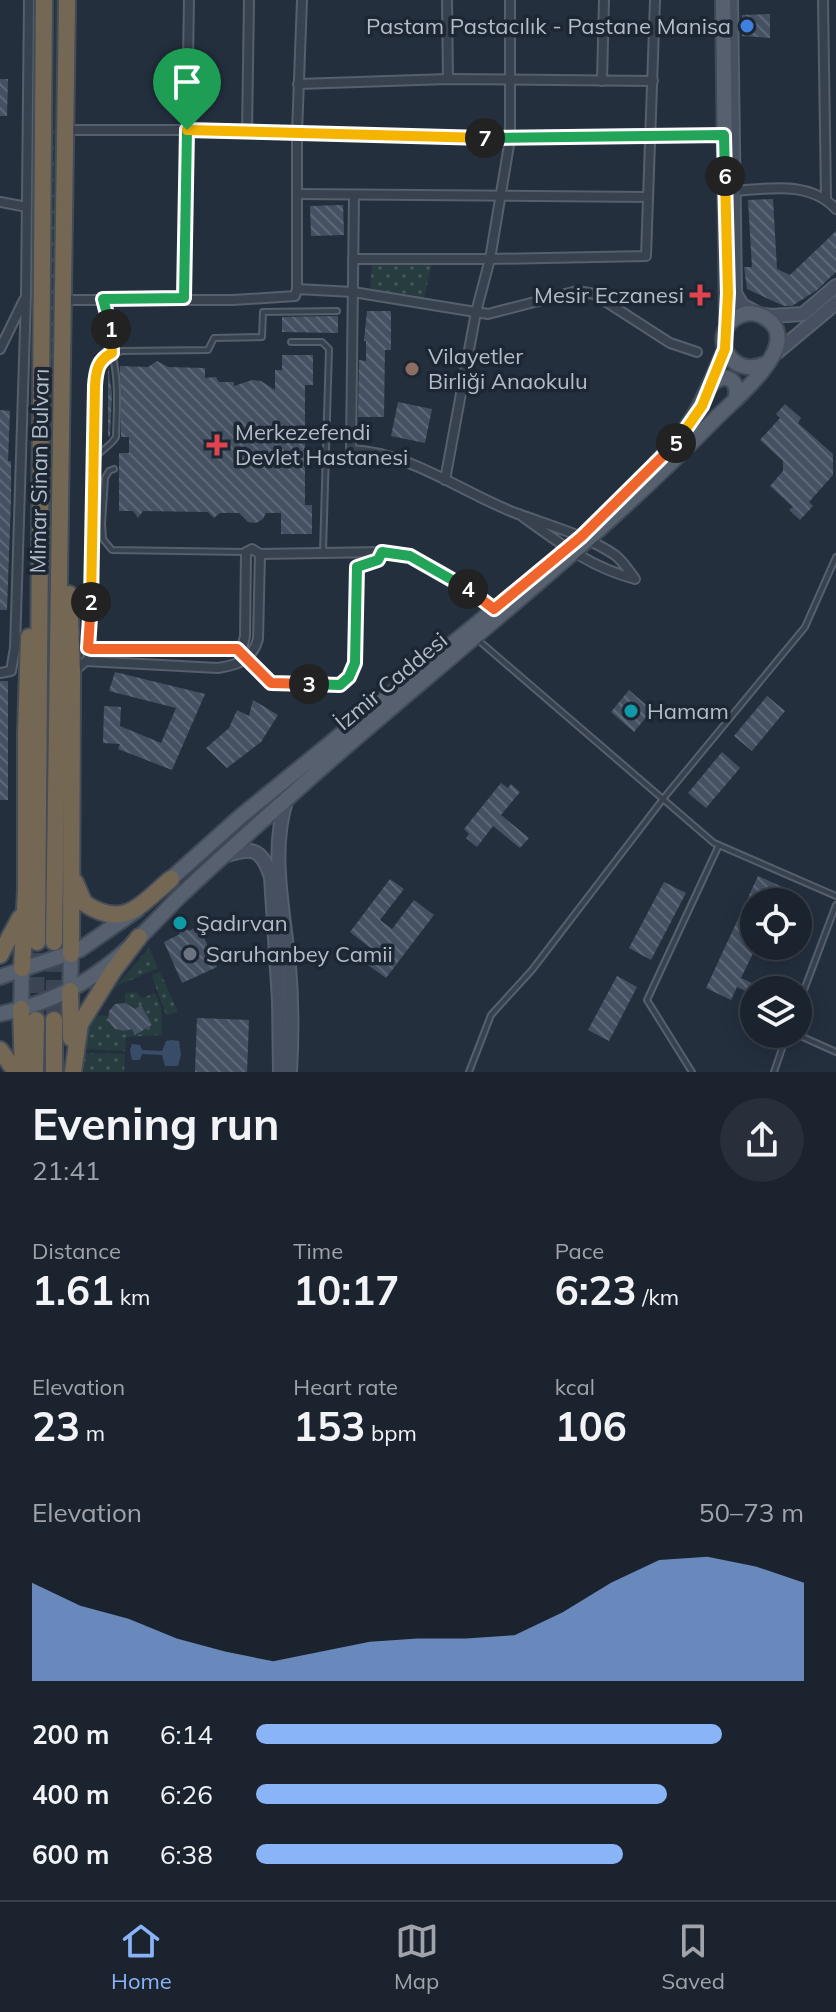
<!DOCTYPE html>
<meta charset="utf-8">
<style>
:root{--surface:#1b232e;--page:#282f3a;--text:#f1f3f6;--muted:#a0a4aa;--line:#39404a;--accent:#8ab4f8}
body{margin:0;font-family:Mulish,sans-serif;background:var(--page);color:var(--text);height:100vh;display:flex;flex-direction:column;font-size:30px;white-space:nowrap}
*{box-sizing:border-box;margin:0}
p{font-size:26px;color:var(--muted)}
.icon{flex:none;width:44px;height:44px;fill:none;stroke:currentColor;stroke-width:2;stroke-linecap:round;stroke-linejoin:round}
.map{position:relative;height:1072px;overflow:hidden}
.side{display:flex;flex-direction:column;background:var(--surface);flex:1}
.side>*{flex:none}
.controls{position:absolute;left:740px;top:888px;display:grid;gap:16px}
.controls a{display:grid;place-items:center;width:72px;height:72px;border-radius:50%;background:var(--surface);box-shadow:0 4px 20px #0003,0 0 0 2px var(--line);font-size:40px}
.pin{position:absolute;display:grid;place-items:center;width:68px;height:68px;color:#fff;margin:-82px -34px;border-radius:50% 50% 50% 0;rotate:-45deg;box-shadow:0 0 8px #0007}
.pin .icon{rotate:45deg}
.km{position:absolute;width:40px;height:40px;margin:-20px;border-radius:50%;background:#222;color:#fff;font-size:22px;line-height:40px;text-align:center}
.round{display:grid;place-items:center;flex:none;width:84px;height:84px;border-radius:42px;background:var(--page)}
.summary{display:flex;align-items:center;justify-content:space-between;height:136px;padding:0 32px}
h1{font-size:44px;font-weight:700;line-height:60px}
.figures{display:grid;grid-template-columns:repeat(3,1fr);gap:12px;height:136px;padding:8px 32px}
.figures div{display:grid;align-content:center}
.figures b{font-size:40px;font-weight:700}
.figures small{font-size:22px;font-weight:400}
.figures p{font-size:22px}
.chart{height:224px;padding:16px 32px}
.chart p{display:flex;justify-content:space-between}
.chart svg{width:100%;height:144px;margin-top:8px;fill:var(--accent);opacity:.7}
ul{padding:0 32px;list-style:none;font-size:26px}
li{display:grid;grid-template-columns:128px 96px 1fr;align-items:center;height:60px}
li i{height:20px;border-radius:10px;background:var(--accent)}
.menu{display:flex;justify-content:space-around;align-items:center;height:112px;border-top:2px solid var(--line);background:var(--surface);font-size:22px;color:var(--muted)}
.menu a{display:grid;justify-items:center;gap:4px}
.menu .current{color:var(--accent)}
.map>svg:first-child{display:block}
.green{fill:url(#green-dots)}
.water{fill:#394c67}
.building{fill:url(#building-back-hatch)}
.lines{fill:none;stroke-linecap:round;stroke-linejoin:round}
.highway-tunnel{stroke:#3a4453;stroke-width:16;stroke-dasharray:16 8;stroke-linecap:butt}
.lane-casing{stroke:#565f6c;stroke-width:8}
.street-casing{stroke:#565f6c;stroke-width:12}
.secondary-casing{stroke:#565f6c;stroke-width:16}
.primary-casing{stroke:#414a57;stroke-width:18}
.highway-casing{stroke:#434c59;stroke-width:20}
.lane{stroke:#38414e;stroke-width:4}
.street{stroke:#38414e;stroke-width:8}
.secondary{stroke:#465061;stroke-width:12}
.primary{stroke:#56606e;stroke-width:14}
.highway{stroke:#746855;stroke-width:16}
.split-1-casing{stroke:#fff;stroke-width:16}
.split-2-casing{stroke:#fff;stroke-width:16}
.split-3-casing{stroke:#fff;stroke-width:16}
.split-4-casing{stroke:#fff;stroke-width:16}
.split-5-casing{stroke:#fff;stroke-width:16}
.split-6-casing{stroke:#fff;stroke-width:16}
.split-7-casing{stroke:#fff;stroke-width:16}
.split-8-casing{stroke:#fff;stroke-width:16}
.split-1{stroke:#22a559;stroke-width:10}
.split-2{stroke:#f5b400;stroke-width:10}
.split-3{stroke:#f0652b;stroke-width:10}
.split-4{stroke:#22a559;stroke-width:10}
.split-5{stroke:#f0652b;stroke-width:10}
.split-6{stroke:#f5b400;stroke-width:10}
.split-7{stroke:#22a559;stroke-width:10}
.split-8{stroke:#f5b400;stroke-width:10}
.shop-dot{fill:#3f7fe0;stroke:#1d2633;stroke-width:3}
.health-dot{fill:#e0444e;stroke:#1d2633;stroke-width:3}
.education-dot{fill:#8d6e63;stroke:#1d2633;stroke-width:3}
.culture-dot{fill:#0f9aa8;stroke:#1d2633;stroke-width:3}
.worship-dot{fill:#6b7280;stroke:#1d2633;stroke-width:3}
.labels{text-anchor:middle;stroke-width:7;stroke-linejoin:round;paint-order:stroke}
.poi-label{font-size:22px;fill:#b4bcc9;stroke:#1d2633;text-anchor:start}
.street-label{font-size:22px;fill:#b4bcc9;stroke:#1d2633}
</style>
<div class="map">
<svg width="836" height="1072" viewBox="0 0 836 1072">
<defs>
<pattern id="green-dots" width="8" height="8" patternUnits="userSpaceOnUse" patternTransform="scale(2)"><rect width="8" height="8" fill="#263c3f"/><path d="M2 2h.1M6 6h.1" fill="none" stroke="#435659" stroke-width="1.8" stroke-linecap="round"/></pattern>
<pattern id="building-back-hatch" width="6" height="6" patternUnits="userSpaceOnUse" patternTransform="scale(2)"><rect width="6" height="6" fill="#455162"/><path d="M-1 5l2 2M0 0l6 6M5-1l2 2" fill="none" stroke="#5d6877"/></pattern>
</defs>
<rect width="100%" height="100%" fill="#242f3e"/>
<g class="green">
<path d="M55,0H60L49,943H43Z"/>
<path d="M372,261H432L424,300L370,295Z"/>
<path d="M149,948L158,968L115,987Z"/>
<path d="M160,972L178,1012L166,1015L152,976Z"/>
<path d="M136,992L142,998L155,993L161,1007L162,1035L126,1037L125,1051L84,1049L88,1026L94,1015L108,1016L114,1028L123,1031L131,1027L135,1035L151,1026L142,1005L134,1010L125,1003V993Z"/>
<path d="M84,1053L125,1054L124,1072H83Z"/>
</g>
<path class="water" d="M172,1040L179,1041L181,1055L178,1066H165L162,1055L142,1054L140,1060H132L130,1050L132,1044L140,1045L142,1050L162,1051L166,1041Z"/>
<g class="building">
<path d="M770,14V38L742,36V15Z"/>
<path d="M0,79H8L7,116H0Z"/>
<path d="M773,199L777,269L790,275L836,231V272L817,290L792,306H784L747,289L744,267H752L748,200Z"/>
<path d="M343,205L344,235L311,236L310,206Z"/>
<path d="M367,311H391V350H385L384,417H358L359,360L366,361V341H364Z"/>
<path d="M338,316V333L282,332V317Z"/>
<path d="M282,355H313V385H305V505H312V534H281V513H266L263,519L256,523L248,522L239,513H220L214,518L208,512L143,511L138,518L133,511H119V453H129V437H121L120,366L148,367L157,361L168,367L205,368V378L216,377L219,382H234V386L252,380L261,381L275,390V370H282Z"/>
<path d="M108,366L112,394L110,437L108,436Z"/>
<path d="M398,402L432,409L425,443L391,436Z"/>
<path d="M785,404L801,418L798,423L833,454V475L809,502L813,506L800,520L789,510L793,507L770,486L783,471V461L760,440L780,418L776,414Z"/>
<path d="M0,410L10,411L8,461H11V500L7,610H0Z"/>
<path d="M115,672L205,694L172,770L118,749L120,744L103,743L104,706L121,707L120,726L161,743L176,708L109,691Z"/>
<rect x="0" y="681" width="8" height="119"/>
<path d="M629,690L652,710L634,732L611,712Z"/>
<path d="M767,696L785,711L752,751L734,736Z"/>
<path d="M253,700L278,715L261,742L227,768L206,748L229,728L237,710L249,716Z"/>
<path d="M722,752L740,768L706,808L688,793Z"/>
<path d="M501,783L508,788L511,784L520,792L501,815L529,838L520,848L493,826L477,847L466,838L469,834L464,829Z"/>
<path d="M758,876L789,890L784,902H754V946H766L774,950L770,959L754,951L741,978L754,984L750,993L737,987L731,1000L706,988Z"/>
<path d="M390,879L404,889L380,920L392,929L414,900L434,915L386,978L364,962L373,950L350,932Z"/>
<path d="M664,882L686,893L651,960L629,948Z"/>
<path d="M180,917L185,920L188,931L199,926L217,967L182,983L164,942L180,934L174,924Z"/>
<path d="M617,976L637,987L609,1041L588,1030Z"/>
<path d="M125,1003L135,1009L141,1005L152,1025L135,1035L132,1029L123,1031L114,1028L108,1020L109,1011L115,1004Z"/>
<path d="M197,1018L249,1020L247,1072H195Z"/>
</g>
<g class="lines">
<g class="highway-tunnel">
<path d="M36,1017L37,942"/>
<path d="M54,1020V946"/>
</g>
<defs>
<g id="lane">
<path d="M291,342H322L329,349L323,552"/>
<path d="M94,460C100,450 110,447 116,437C117,408 119,380 112,353C108,335 113,318 104,301"/>
<path d="M114,469L109,471L105,478L102,524L103,539L112,550L246,552"/>
<path d="M477,639L714,843L836,896"/>
<path d="M86,659L91,628L95,386L96,370L102,358L122,351L208,350L214,338L262,337L263,312L337,311"/>
<path d="M798,1006L836,905"/>
<path d="M796,1034L836,1052"/>
<path d="M469,1072L491,1015L532,970L663,799L805,627L836,557"/>
<path d="M692,1072L647,1000L719,845"/>
<path d="M774,1072L787,1034"/>
</g>
<g id="street">
<path d="M447,0L448,79"/>
<path d="M823,0L826,198"/>
<path d="M602,81L604,0"/>
<path d="M298,84L448,79L653,81"/>
<path d="M65,130H187L510,139L724,135"/>
<path d="M247,132L249,0"/>
<path d="M732,191C768,189 809,180 836,209"/>
<path d="M297,194L648,197"/>
<path d="M354,195L351,450C411,452 464,494 518,514C551,526 585,535 615,555C623,561 629,571 635,579C589,567 557,541 519,514"/>
<path d="M0,202L27,207"/>
<path d="M353,259H490L510,139V0"/>
<path d="M297,289V133L302,0"/>
<path d="M184,298L189,0"/>
<path d="M63,300H233L295,296L297,289L353,292L488,314L577,291L594,294L670,343L697,352"/>
<path d="M0,349L24,300"/>
<path d="M445,480L476,312L490,259L646,256L655,0"/>
<path d="M382,552C423,553 464,583 494,609"/>
<path d="M72,637L91,649H237L243,644L245,636L246,552L252,549L260,554L382,552L378,560L357,567L355,663L349,677L340,685L271,683L237,649"/>
<path d="M74,671L86,661L218,668C238,665 252,660 258,639L260,554"/>
<path d="M0,673L11,671L15,648L26,296L29,0"/>
</g>
<g id="secondary">
<path d="M731,0L735,293L742,305L759,314L771,316L803,314L836,286"/>
<path d="M776,353L836,303"/>
<path d="M287,798C269,852 284,911 289,966C292,1000 292,1037 290,1072"/>
<path d="M224,856C252,847 261,847 271,877L279,1000L280,1072"/>
</g>
<g id="primary">
<path d="M723,0L727,327"/>
<path d="M709,387C722,371 739,377 736,397"/>
<path d="M656,463C696,423 703,400 725,349"/>
<path d="M164,885L241,816L495,609"/>
<path d="M0,977L79,950L137,910"/>
<path d="M70,991L71,954"/>
<path d="M21,1009L22,968"/>
<path d="M0,1014C37,1006 74,991 104,968C132,948 155,921 179,897C224,854 271,813 318,771C451,654 592,545 716,418C735,399 804,344 767,319C759,313 748,311 739,316C706,332 730,382 767,363"/>
</g>
<g id="highway">
<path d="M69,594L72,672L71,954"/>
<path d="M75,882L84,903C124,930 140,905 171,879"/>
<path d="M37,942L44,0"/>
<path d="M54,942L67,0"/>
<path d="M0,955L20,918"/>
<path d="M22,968L26,889V733L29,637"/>
<path d="M70,991L71,1038"/>
<path d="M21,1009L23,1072"/>
<path d="M0,1050L16,1072"/>
<path d="M35,1072L36,1020"/>
<path d="M54,1072V1020"/>
<path d="M73,1072L80,1024L113,971L139,937"/>
</g>
</defs>
<use href="#lane" class="lane-casing"/>
<use href="#street" class="street-casing"/>
<use href="#secondary" class="secondary-casing"/>
<use href="#primary" class="primary-casing"/>
<use href="#highway" class="highway-casing"/>
<use href="#lane" class="lane"/>
<use href="#street" class="street"/>
<use href="#secondary" class="secondary"/>
<use href="#primary" class="primary"/>
<use href="#highway" class="highway"/>
</g>
<g class="lines">
<defs>
<path id="split-1" d="M111,329L103,299L184,298L187,130"/>
<path id="split-2" d="M91,602L95,386C96,370 98,360 112,353L111,329"/>
<path id="split-3" d="M91,602L88,648L91,649H237L271,683L309,684"/>
<path id="split-4" d="M309,684L340,685L349,677L355,663L357,567L378,560L382,552L410,556L468,589"/>
<path id="split-5" d="M468,589L494,609L581,537L676,443"/>
<path id="split-6" d="M676,443L702,406L725,349L728,293L725,176"/>
<path id="split-7" d="M485,138L724,135L725,176"/>
<path id="split-8" d="M187,130L485,138"/>
</defs>
<use href="#split-1" class="split-1-casing"/>
<use href="#split-2" class="split-2-casing"/>
<use href="#split-3" class="split-3-casing"/>
<use href="#split-4" class="split-4-casing"/>
<use href="#split-5" class="split-5-casing"/>
<use href="#split-6" class="split-6-casing"/>
<use href="#split-7" class="split-7-casing"/>
<use href="#split-8" class="split-8-casing"/>
<use href="#split-1" class="split-1"/>
<use href="#split-2" class="split-2"/>
<use href="#split-3" class="split-3"/>
<use href="#split-4" class="split-4"/>
<use href="#split-5" class="split-5"/>
<use href="#split-6" class="split-6"/>
<use href="#split-7" class="split-7"/>
<use href="#split-8" class="split-8"/>
</g>
<circle class="shop-dot" cx="747" cy="26" r="8"/>
<g class="health-dot">
<path d="M696 283h8v8h8v8h-8v8h-8v-8h-8v-8h8z"/>
<path d="M213 433h8v8h8v8h-8v8h-8v-8h-8v-8h8z"/>
</g>
<circle class="education-dot" cx="412" cy="369" r="8"/>
<g class="culture-dot">
<circle cx="631" cy="711" r="8"/>
<circle cx="180" cy="923" r="8"/>
</g>
<circle class="worship-dot" cx="190" cy="954" r="8"/>
<g class="labels">
<g class="poi-label">
<text x="731" y="34" text-anchor="end">Pastam Pastacılık - Pastane Manisa</text>
<text x="684" y="303" text-anchor="end">Mesir Eczanesi</text>
<text x="428" y="364">Vilayetler<tspan x="428" dy="25">Birliği Anaokulu</tspan></text>
<text x="235" y="440">Merkezefendi<tspan x="235" dy="25">Devlet Hastanesi</tspan></text>
<text x="647" y="719">Hamam</text>
<text x="196" y="931">Şadırvan</text>
<text x="206" y="962">Saruhanbey Camii</text>
</g>
<g class="street-label">
<text transform="translate(39 471) rotate(-89)" y="8">Mimar Sinan Bulvarı</text>
<text transform="translate(391 681) rotate(-40)" y="8">İzmir Caddesi</text>
</g>
</g>
</svg>
<div class="controls">
<a><svg class="icon" aria-label="locate" viewBox="0 0 24 24"><circle cx="12" cy="12" r="6"/><path d="M12 2v4M12 18v4M2 12h4M18 12h4"/></svg></a>
<a><svg class="icon" aria-label="layers" viewBox="0 0 24 24"><path d="M12 4l9 5-9 5-9-5zM3 14l9 5 9-5"/></svg></a>
</div>
<div class="pin" style="left:187px;top:130px;background:#1e9e55"><svg class="icon" aria-label="arrive" viewBox="0 0 24 24"><path d="M6 21V4h12l-3 4 3 4H6"/></svg></div>
<b class="km" style="left:111px;top:329px">1</b>
<b class="km" style="left:91px;top:602px">2</b>
<b class="km" style="left:309px;top:684px">3</b>
<b class="km" style="left:468px;top:589px">4</b>
<b class="km" style="left:676px;top:443px">5</b>
<b class="km" style="left:725px;top:176px">6</b>
<b class="km" style="left:485px;top:138px">7</b>
</div>
<section class="side">
<div class="summary"><div><h1>Evening run</h1><p>21:41</p></div><a class="round"><svg class="icon" aria-label="share" viewBox="0 0 24 24"><path d="M12 15V3M7 8l5-5 5 5M5 13v7h14v-7"/></svg></a></div>
<div class="figures">
<div><p>Distance</p><b>1.61<small> km</small></b></div>
<div><p>Time</p><b>10:17</b></div>
<div><p>Pace</p><b>6:23<small> /km</small></b></div>
</div>
<div class="figures">
<div><p>Elevation</p><b>23<small> m</small></b></div>
<div><p>Heart rate</p><b>153<small> bpm</small></b></div>
<div><p>kcal</p><b>106</b></div>
</div>
<div class="chart"><p><span>Elevation</span>50–73 m</p>
<svg viewBox="0 0 160 44" preserveAspectRatio="none"><path d="M0 44V14L10 21L20 25L30 31L40 35L50 38L60 35L70 32L80 31L90 31L100 30L110 23L120 14L130 7L140 6L150 9L160 14V44z"/></svg>
</div>
<ul>
<li><b>200 m</b>6:14<i style="width:85%"></i></li>
<li><b>400 m</b>6:26<i style="width:75%"></i></li>
<li><b>600 m</b>6:38<i style="width:67%"></i></li>
</ul>
</section>
<nav class="menu">
<a class="current"><svg class="icon" aria-label="home" viewBox="0 0 24 24"><path d="M3 11l9-7 9 7M6 9v11h12V9"/></svg>Home</a>
<a><svg class="icon" aria-label="map" viewBox="0 0 24 24"><path d="M3 6l6-2 6 2 6-2v14l-6 2-6-2-6 2zM9 4v14M15 6v14"/></svg>Map</a>
<a><svg class="icon" aria-label="saved" viewBox="0 0 24 24"><path d="M7 4h10v16l-5-4-5 4z"/></svg>Saved</a>
</nav>
